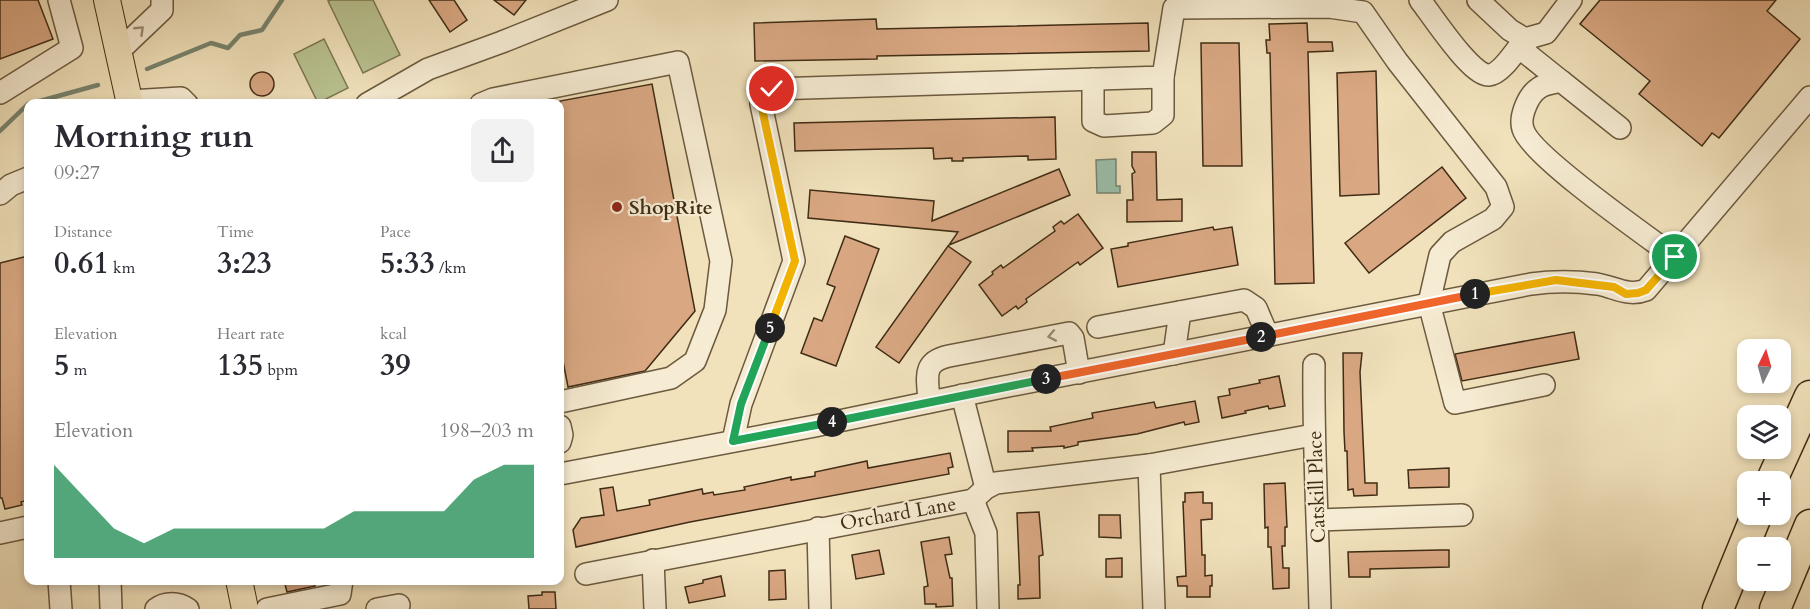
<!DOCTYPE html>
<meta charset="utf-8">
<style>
:root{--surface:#fff;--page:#f2f2f3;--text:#2b2b33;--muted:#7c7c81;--accent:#0b8043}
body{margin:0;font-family:Cardo,serif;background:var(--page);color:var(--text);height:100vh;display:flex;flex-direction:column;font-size:22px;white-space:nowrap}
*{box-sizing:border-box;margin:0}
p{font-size:20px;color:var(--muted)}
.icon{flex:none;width:33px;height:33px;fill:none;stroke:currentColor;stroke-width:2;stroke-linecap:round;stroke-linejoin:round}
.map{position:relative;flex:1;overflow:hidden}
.drawer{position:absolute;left:24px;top:99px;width:540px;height:486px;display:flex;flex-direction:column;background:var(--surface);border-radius:12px;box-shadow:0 3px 9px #0003}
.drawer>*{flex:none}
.needle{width:39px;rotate:5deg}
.fabs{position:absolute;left:1737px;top:339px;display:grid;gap:12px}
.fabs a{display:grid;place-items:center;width:54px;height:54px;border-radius:12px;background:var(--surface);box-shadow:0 3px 9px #0003;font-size:30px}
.pin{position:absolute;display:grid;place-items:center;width:51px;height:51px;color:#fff;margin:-26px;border:3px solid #fff;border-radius:50%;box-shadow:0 2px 6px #0007}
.km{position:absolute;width:30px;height:30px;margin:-15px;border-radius:50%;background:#222;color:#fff;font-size:16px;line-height:30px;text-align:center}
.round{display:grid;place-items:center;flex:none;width:63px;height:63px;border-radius:12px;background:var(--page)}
.overview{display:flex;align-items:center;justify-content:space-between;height:102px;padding:0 30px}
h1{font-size:33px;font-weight:600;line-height:45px}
.figures{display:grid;grid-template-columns:repeat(3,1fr);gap:9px;height:102px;padding:6px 30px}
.figures div{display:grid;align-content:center}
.figures b{font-size:30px;font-weight:600}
.figures small{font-size:16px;font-weight:400}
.figures p{font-size:16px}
.chart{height:168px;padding:12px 30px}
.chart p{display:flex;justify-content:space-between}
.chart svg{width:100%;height:108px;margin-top:6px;fill:var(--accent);opacity:.7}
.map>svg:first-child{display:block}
.green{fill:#b9c391;stroke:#7c7853;stroke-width:1.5}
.water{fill:#9bbfab;stroke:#77846f;stroke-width:1.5}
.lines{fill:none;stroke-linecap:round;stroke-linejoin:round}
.stream{stroke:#77846f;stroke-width:4.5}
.building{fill:#d9a883;stroke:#402c15;stroke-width:1.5}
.minor-casing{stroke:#6c5a3f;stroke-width:24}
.major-casing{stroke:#402c15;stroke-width:28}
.highway-casing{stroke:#402c15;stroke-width:33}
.minor{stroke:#f6ecd3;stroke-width:21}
.major{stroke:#f1e2bc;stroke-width:26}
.highway{stroke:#f1e2bc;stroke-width:30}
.oneway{stroke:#9b8c74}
.split-1-casing{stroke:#fff;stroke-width:12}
.split-2-casing{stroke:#fff;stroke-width:12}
.split-3-casing{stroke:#fff;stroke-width:12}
.split-4-casing{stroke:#fff;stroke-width:12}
.split-5-casing{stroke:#fff;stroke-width:12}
.split-6-casing{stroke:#fff;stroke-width:12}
.split-1{stroke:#f5b400;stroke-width:8}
.split-2{stroke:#f0652b;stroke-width:8}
.split-3{stroke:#f0652b;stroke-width:8}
.split-4{stroke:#22a559;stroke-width:8}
.split-5{stroke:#22a559;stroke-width:8}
.split-6{stroke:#f5b400;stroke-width:8}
.poi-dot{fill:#8f2418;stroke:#f6ecd3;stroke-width:2}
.labels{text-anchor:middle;stroke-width:4.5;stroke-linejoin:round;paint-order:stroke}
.poi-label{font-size:20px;font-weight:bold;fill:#402c15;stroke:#f6ecd3;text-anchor:start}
.street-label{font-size:20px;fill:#402c15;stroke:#f6ecd3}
</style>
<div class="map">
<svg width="1810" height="609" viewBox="0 0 1810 609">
<rect width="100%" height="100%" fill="#f1e2bc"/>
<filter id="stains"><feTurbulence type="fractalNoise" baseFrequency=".00333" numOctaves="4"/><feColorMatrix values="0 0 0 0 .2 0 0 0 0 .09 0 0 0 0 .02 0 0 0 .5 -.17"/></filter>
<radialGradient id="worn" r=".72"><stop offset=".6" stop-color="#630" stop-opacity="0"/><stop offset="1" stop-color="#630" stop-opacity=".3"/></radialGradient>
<g class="green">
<path d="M331,0H373L400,55L363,73L328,1Z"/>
<path d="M324,39L348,88L318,103L294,54Z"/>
</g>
<path class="water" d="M1116,159V186H1120V193H1097L1096,160Z"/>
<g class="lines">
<g class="stream">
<path d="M147,69L211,43L228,48L240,35L262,30L282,0"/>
<path d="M29,104L98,85"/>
<path d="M0,131L28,104"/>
</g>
</g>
<g class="building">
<path d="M0,0H38L53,39L0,59Z"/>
<path d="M429,0H454L467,20L450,32Z"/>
<path d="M494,0H526L514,15Z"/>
<path d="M1600,0H1776L1767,11L1800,39L1719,138L1712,133L1702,146L1639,94L1650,81L1580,24Z"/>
<path d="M876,19L877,29L1148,23L1149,51L877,56V59L755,61L754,23Z"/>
<path d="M1307,23L1308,42H1332L1333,51L1308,52L1314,283L1275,284L1270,53H1267L1266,40H1270L1269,24Z"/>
<path d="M1201,43H1239L1242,166H1203Z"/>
<path d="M1376,71L1379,194L1340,196L1337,73Z"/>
<circle cx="262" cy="84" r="12"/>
<path d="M652,84L695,311L645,371L568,387L560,346V101Z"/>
<path d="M1055,117L1056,159L1028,160V156L963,158V161H952V158L934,159L933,148L795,151L794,123Z"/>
<path d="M1132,152H1156L1157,200L1182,199V221L1127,222V200H1133L1132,174L1135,172L1132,166Z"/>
<path d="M1442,167L1466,198L1369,273L1345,243Z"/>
<path d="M1059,169L1070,195L949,245L958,232L808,218L810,190L934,201L932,221Z"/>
<path d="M1078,214L1103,248L1080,265L1078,262L1026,299L1027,302L1018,309L1016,306L1002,316L979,285L993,274L992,272L1001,265L1003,268L1055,231L1053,227L1061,221L1064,224Z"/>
<path d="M1213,227L1214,230L1232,227L1238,265L1118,287L1111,249L1128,246V243Z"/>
<path d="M845,236L879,249L836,366L801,353L814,318L822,321L835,287L827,284Z"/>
<path d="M948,246L971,262L899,363L876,347Z"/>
<path d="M28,256V500L21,502L22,505L5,509L2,498H0V263Z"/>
<path d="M1574,332L1579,359L1462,381L1455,354Z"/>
<path d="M1343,353H1362L1360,372L1365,483H1377V495L1354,496L1353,489L1348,490L1347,451H1345L1344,432Z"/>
<path d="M1279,376L1285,406L1269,409L1268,406L1245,411L1246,413L1222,418L1218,397L1230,395L1229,389L1260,383L1259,380Z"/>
<path d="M1195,401L1199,422L1185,425L1184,422L1137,434L1078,442V445L1064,448V446L1032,448L1033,451L1008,452V431H1051L1050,427L1093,418L1092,413L1154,402L1156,408Z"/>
<path d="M950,453L953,467L948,468L949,474L690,522L576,547L573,530L581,518L604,515L600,489L613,487L617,511L650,505L649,500L702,489L703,494L713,492L714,495L745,490L744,487L791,477V480L815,476V472L867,461L868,468Z"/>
<path d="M1449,468V487L1409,488L1408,470Z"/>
<path d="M1285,483L1287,527H1285V546H1282L1283,568H1289V588L1273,589L1271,547H1268V527L1265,528L1264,484Z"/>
<path d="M1203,492V503H1212V519L1201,520L1202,555H1205V576L1212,575V586H1210V597H1187V586H1178L1177,577L1186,576L1183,502H1185V493Z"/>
<path d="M1039,512L1043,555L1039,556L1040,598L1018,599V585H1020L1017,513Z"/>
<path d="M1099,515H1120L1121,538L1099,537Z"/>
<path d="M949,537L952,554L945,555L950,578H952L953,606L936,607V604H925L924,587L928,586L921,542Z"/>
<path d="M879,550L884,574L856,579L852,555Z"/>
<path d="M1441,550H1449V567L1370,569V577H1349L1348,552Z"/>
<path d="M1122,558V577H1106V559Z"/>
<path d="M785,570L786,599L769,600V571Z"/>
<path d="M721,576L725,596L689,603L685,587L703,583V580Z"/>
<path d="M284,580H313L315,586L287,592Z"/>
<path d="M542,592H555L556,609H529L528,596L542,595Z"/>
</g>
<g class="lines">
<defs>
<g id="minor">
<path d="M1420,0C1431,14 1472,77 1489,75C1502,74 1517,48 1525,39"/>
<path d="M1478,0L1510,30L1525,39L1546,33L1571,0"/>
<path d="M1525,39L1526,53L1561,81"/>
<path d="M119,51L162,10V0"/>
<path d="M1093,79V121L1104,126L1153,123L1163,115V77"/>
<path d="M0,93L72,48L59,0"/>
<path d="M129,101L181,98L187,104"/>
<path d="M367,104L428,69L502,42L607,0"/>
<path d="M481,104L493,99L678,62L721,261L715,310L695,361L671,378L560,402"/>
<path d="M1620,128L1561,81C1554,83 1544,84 1539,88C1528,95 1519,117 1523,129C1530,155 1648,237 1675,257"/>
<path d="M0,194L11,185L28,178"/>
<path d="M1098,327L1244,300L1256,308L1268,336"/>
<path d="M1174,354L1180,312"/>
<path d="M1314,365C1313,446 1318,527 1320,609"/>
<path d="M962,395L986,488"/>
<path d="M929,402C928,378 921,362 949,356L1069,333L1073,338L1079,373"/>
<path d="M560,426L562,435L560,442"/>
<path d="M733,441L741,404L794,261L761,104L772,89L1163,77L1174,8L1329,7L1363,12L1397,61L1496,187L1503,207L1493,219L1452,242L1440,255L1429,303L1455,403L1544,385"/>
<path d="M1149,465L1154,609"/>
<path d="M560,474L815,426L993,389L1531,284C1553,281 1574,281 1597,284C1615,287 1628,297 1646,290L1810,97"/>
<path d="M973,500L986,533L988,609"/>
<path d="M1318,520L1462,515"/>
<path d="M818,528L820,609"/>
<path d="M0,533L28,527"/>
<path d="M653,560L655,609"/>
<path d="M586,574L973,500L986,488L996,483L1149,465L1313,435"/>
<path d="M59,580L61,609"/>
<path d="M110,580L111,609"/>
<path d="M156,609C165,602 178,602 188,609"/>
<path d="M267,609L340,594L342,580"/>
<path d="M377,609L399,605"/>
</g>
<g id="major">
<path d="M107,0L130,104"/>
<path d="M239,580L245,609"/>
</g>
<g id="highway">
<path d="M1771,482L1810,396"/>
<path d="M1718,609L1757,514"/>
<path d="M1775,609L1810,525"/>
</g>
</defs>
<use href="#minor" class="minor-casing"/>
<use href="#major" class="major-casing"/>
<use href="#highway" class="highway-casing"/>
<use href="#minor" class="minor"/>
<use href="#major" class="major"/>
<use href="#highway" class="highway"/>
</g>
<defs><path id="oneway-chevron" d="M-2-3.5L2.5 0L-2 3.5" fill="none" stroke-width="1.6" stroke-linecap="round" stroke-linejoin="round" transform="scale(1.5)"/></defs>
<g class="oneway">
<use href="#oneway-chevron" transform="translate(140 30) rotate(-44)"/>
<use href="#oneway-chevron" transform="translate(1052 336) rotate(169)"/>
</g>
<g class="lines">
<defs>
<path id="split-1" d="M1475,294L1556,280L1614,287L1626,294L1638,293L1646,290L1675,257"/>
<path id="split-2" d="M1261,337L1475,294"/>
<path id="split-3" d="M1046,379L1261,337"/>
<path id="split-4" d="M832,422L1046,379"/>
<path id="split-5" d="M770,328L741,404L733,441L832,422"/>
<path id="split-6" d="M770,328L795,261L761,104L772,89"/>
</defs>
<use href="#split-1" class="split-1-casing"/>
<use href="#split-2" class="split-2-casing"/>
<use href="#split-3" class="split-3-casing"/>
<use href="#split-4" class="split-4-casing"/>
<use href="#split-5" class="split-5-casing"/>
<use href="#split-6" class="split-6-casing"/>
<use href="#split-1" class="split-1"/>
<use href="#split-2" class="split-2"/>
<use href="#split-3" class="split-3"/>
<use href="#split-4" class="split-4"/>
<use href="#split-5" class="split-5"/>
<use href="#split-6" class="split-6"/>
</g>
<circle class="poi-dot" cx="617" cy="207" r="6"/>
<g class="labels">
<g class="poi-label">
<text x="629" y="214">ShopRite</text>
</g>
<g class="street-label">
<text transform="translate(1316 487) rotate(-92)" y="7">Catskill Place</text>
<text transform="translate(898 513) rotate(-10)" y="7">Orchard Lane</text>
</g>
</g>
<rect width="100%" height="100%" filter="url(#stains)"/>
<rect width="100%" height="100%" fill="url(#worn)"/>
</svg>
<div class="fabs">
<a><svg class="needle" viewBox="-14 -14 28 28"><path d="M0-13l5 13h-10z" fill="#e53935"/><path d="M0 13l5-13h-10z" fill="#7c7c81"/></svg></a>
<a><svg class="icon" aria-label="layers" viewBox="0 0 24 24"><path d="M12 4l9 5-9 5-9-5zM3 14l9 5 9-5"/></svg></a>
<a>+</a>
<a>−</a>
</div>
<div class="pin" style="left:1675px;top:257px;background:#1e9e55"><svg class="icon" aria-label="arrive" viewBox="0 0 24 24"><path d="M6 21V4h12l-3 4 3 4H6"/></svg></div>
<div class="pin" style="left:772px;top:89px;background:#d93025"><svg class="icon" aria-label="check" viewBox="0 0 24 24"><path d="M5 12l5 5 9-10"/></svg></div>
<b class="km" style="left:1475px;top:294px">1</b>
<b class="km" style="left:1261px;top:337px">2</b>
<b class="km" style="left:1046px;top:379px">3</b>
<b class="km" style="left:832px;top:422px">4</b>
<b class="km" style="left:770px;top:328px">5</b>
<section class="drawer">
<div class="overview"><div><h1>Morning run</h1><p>09:27</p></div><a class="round"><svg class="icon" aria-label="share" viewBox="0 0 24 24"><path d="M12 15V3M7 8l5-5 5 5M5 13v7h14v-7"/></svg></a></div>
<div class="figures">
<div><p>Distance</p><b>0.61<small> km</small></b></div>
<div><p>Time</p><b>3:23</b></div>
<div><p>Pace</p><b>5:33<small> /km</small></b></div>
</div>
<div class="figures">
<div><p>Elevation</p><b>5<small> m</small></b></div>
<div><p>Heart rate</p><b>135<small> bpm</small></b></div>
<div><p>kcal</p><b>39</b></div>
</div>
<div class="chart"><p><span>Elevation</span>198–203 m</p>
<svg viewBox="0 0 160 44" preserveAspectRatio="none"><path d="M0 44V6L10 19L20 32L30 38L40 32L50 32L60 32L70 32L80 32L90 32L100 25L110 25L120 25L130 25L140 12L150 6L160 6V44z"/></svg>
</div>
</section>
</div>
